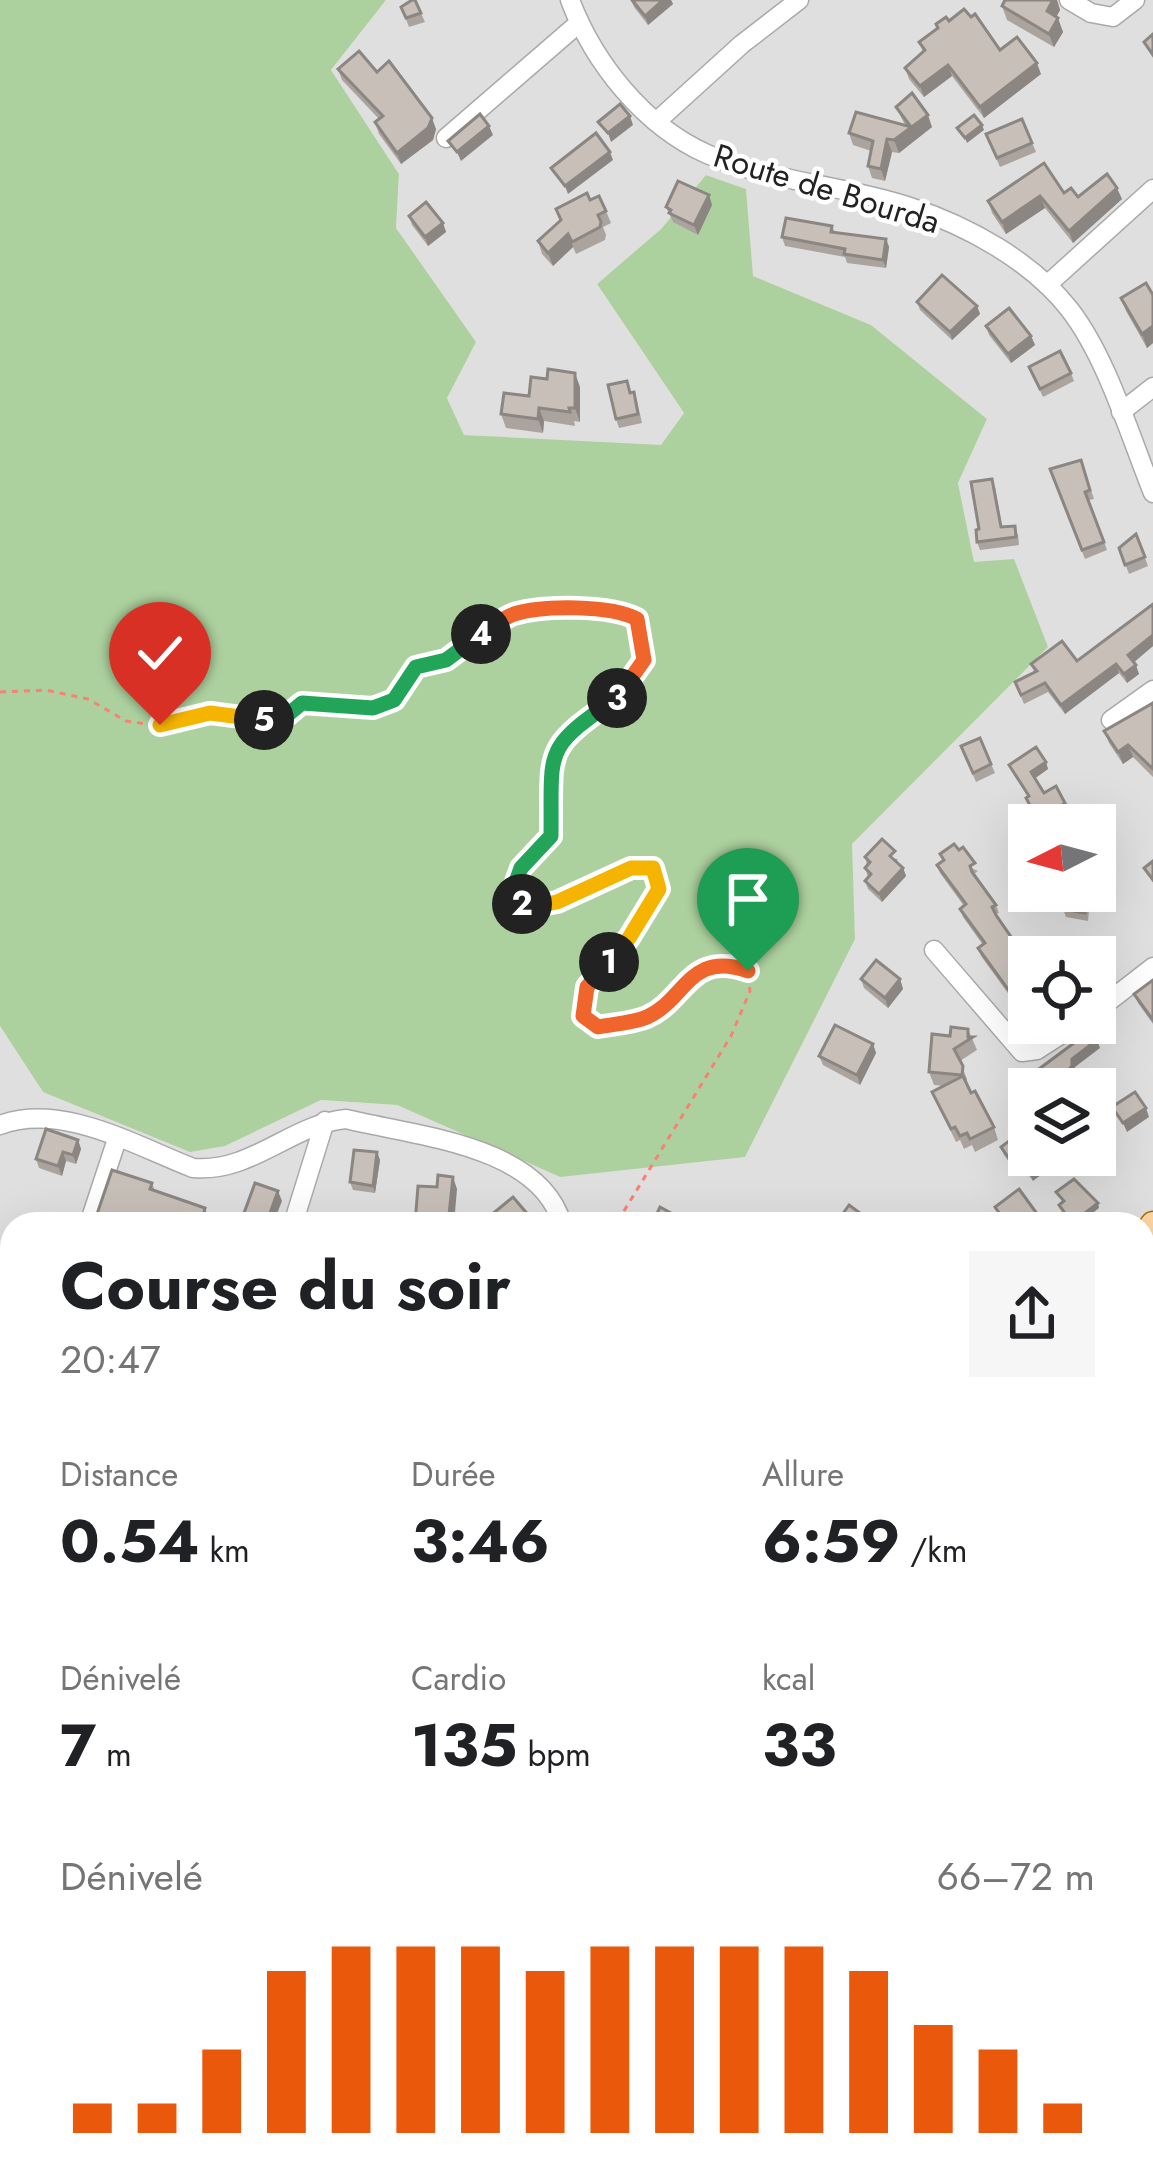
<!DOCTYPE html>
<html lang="fr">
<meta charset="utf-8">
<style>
:root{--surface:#fff;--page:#f6f6f6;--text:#202124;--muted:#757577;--accent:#ea580c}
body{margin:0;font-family:Jost,sans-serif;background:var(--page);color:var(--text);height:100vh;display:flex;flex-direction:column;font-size:45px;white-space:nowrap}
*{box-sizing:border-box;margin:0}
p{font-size:39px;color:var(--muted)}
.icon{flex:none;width:66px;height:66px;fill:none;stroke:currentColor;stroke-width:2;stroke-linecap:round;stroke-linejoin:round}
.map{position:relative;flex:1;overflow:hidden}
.details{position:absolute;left:0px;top:1212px;width:1155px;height:972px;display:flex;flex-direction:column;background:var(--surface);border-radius:36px 36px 0 0;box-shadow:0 12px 48px #0002}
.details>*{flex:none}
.needle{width:78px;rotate:264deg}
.fabs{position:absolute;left:1008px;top:804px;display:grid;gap:24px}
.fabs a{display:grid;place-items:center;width:108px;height:108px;border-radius:0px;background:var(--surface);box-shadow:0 12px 48px #0002;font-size:60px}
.pin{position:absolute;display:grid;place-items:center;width:102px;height:102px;color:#fff;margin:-123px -51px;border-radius:50% 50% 50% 0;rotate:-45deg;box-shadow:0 0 12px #0007}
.pin .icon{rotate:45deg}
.km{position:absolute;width:60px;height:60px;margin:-30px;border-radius:50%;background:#222;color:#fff;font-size:33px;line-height:60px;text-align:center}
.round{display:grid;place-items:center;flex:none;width:126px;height:126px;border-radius:0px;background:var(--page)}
.head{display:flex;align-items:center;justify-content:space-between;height:204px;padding:0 60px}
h1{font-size:66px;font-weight:700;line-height:90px}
.figures{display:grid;grid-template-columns:repeat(3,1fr);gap:18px;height:204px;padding:12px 60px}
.figures div{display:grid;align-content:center}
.figures b{font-size:60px;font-weight:700}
.figures small{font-size:33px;font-weight:400}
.figures p{font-size:33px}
.chart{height:336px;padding:24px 60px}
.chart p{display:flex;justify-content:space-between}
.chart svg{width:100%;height:216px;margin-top:12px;stroke:var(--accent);stroke-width:6}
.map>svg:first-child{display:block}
.residential{fill:#e0dfdf;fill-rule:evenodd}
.grass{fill:#cdebb0}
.forest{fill:#add19e}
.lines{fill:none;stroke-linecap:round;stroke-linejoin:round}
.stream{stroke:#aad3df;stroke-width:4.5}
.minor-casing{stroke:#a9a9a9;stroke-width:21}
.major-casing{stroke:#a06b00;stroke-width:27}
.path{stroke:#fa8072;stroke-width:3;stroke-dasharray:6 6;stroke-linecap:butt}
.minor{stroke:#fff;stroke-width:18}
.major{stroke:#fcd6a4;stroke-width:24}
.wall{fill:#aba49e}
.shaded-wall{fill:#8b8681}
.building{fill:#c7bfb8;stroke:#8b8681;stroke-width:3}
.split-1-casing{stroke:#fff;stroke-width:24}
.split-2-casing{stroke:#fff;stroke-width:24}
.split-3-casing{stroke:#fff;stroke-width:24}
.split-4-casing{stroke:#fff;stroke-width:24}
.split-5-casing{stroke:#fff;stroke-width:24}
.split-6-casing{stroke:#fff;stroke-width:24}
.split-1{stroke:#f0652b;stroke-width:15}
.split-2{stroke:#f5b400;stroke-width:15}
.split-3{stroke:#22a559;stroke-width:15}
.split-4{stroke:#f0652b;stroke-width:15}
.split-5{stroke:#22a559;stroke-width:15}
.split-6{stroke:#f5b400;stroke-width:15}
.labels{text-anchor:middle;stroke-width:9;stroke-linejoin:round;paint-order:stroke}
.street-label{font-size:33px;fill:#222;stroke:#fff}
</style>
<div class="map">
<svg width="1153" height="2184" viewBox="0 0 1153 2184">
<rect width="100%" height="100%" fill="#f2efe9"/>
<path class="residential" d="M386,0H1153V2184H0V1026L43,1092L225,1146L321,1100L397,1105L560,1177L855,939L851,844L1048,647L974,563L958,483L987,419L871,325L752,276L746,189L706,175L661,229L597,284L684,413L661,446L464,435L447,398L475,342L396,228L399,174L331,70ZM1029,825H1095V891H1029ZM1029,957H1095V1023H1029ZM1029,1089H1095V1155H1029ZM12,1224H1143V2172H12Z"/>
<path class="grass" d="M0,2136L12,2143V2172H51L45,2184H0Z"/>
<path class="forest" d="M0,0H386L331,70L399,174L396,228L476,342L447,398L464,435L661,445L684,413L597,284L661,229L706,175L746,189L753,276L871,325L987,419L958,483L974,562L1014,559L1048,647L852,844L855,939L745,1157L560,1177L397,1105L321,1100L225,1146L190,1152L43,1092L0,1026Z"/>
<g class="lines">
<g class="stream">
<path d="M1143,1274L1153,1266"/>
<path d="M0,1564L12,1569"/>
<path d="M0,1797L12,1741"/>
<path d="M984,2184L985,2172"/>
</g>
<defs>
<g id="minor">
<path d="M570,0C594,63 644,126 707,154C771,182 844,185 910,207C968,226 1032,261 1070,310C1107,358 1130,436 1153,493"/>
<path d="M1069,0L1091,13L1113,17L1135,0"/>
<path d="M656,122L742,44L799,0"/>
<path d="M446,138L579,23"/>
<path d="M1047,285L1153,189"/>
<path d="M1121,412L1153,387"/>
<path d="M1111,720L1153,690"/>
<path d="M934,950L1022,1052L1037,1050L1079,1023"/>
<path d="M1095,1012L1153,967"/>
<path d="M0,1125C62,1102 136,1146 193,1168C252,1173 291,1124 346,1119C415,1136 540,1145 562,1224"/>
<path d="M89,1224L117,1139"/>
<path d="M293,1224L325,1121"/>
<path d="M0,1367L12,1371"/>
<path d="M1143,1558L1153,1574"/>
<path d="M1143,1911L1153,1895"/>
<path d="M5,1996L12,1983"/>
<path d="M1143,2061L1153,2069"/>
<path d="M1143,2089L1153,2083"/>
<path d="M327,2172L349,2184"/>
<path d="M843,2172L866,2184"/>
<path d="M1107,2172L1118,2184"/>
<path d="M166,2184L173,2172"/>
</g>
<g id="major">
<path d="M1143,1238L1153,1224"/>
<path d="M953,2184L954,2172"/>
</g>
</defs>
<use href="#minor" class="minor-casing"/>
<use href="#major" class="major-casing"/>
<g class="path">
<path d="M0,692L46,690L88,699L126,721L160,726L210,713L279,721L302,703L373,708L394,700L416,667L446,660L514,614L578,608L619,609L637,619L644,660L618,697L568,732L552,757L551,836L521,868L513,890L525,908L557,902L631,868H653L659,889L630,938L587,987L583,1016L598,1026C614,1023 633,1023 647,1017C686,1000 689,950 748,971L750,991L731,1036L616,1224"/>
<path d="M0,1497L12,1502"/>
<path d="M0,1652L12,1658"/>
</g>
<use href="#minor" class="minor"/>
<use href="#major" class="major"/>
</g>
<g class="wall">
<path d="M415,0L425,22L409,27L401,7Z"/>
<path d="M631,0H671L673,4L648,25L634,7Z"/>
<path d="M1005,0H1057L1060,10L1056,17L1063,32L1054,47L1007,20L1002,6Z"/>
<path d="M949,21L1000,50L1041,74L984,118L952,76L924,97L909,79L905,68L923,52L919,42Z"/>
<path d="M338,69L377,72L436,129L433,140L401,164L379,134L375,122L379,119L342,80Z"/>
<path d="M896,107L932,127L899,153L892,152L885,181L872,178L868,166L871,151L853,145L849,133L905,125Z"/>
<path d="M1022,119L1036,152L1000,167L986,134Z"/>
<path d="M1064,193L1078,197L1122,199L1073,243L1045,208L1006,234L992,213L988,201Z"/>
<path d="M709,195L712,205L698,235L673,222L666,207Z"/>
<path d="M590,200L606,211L611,223L603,227L606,235L605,240L576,254L573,247L553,266L542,254L538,241L560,221L556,209Z"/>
<path d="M409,216L443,223L446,232L428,246L412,225Z"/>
<path d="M832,226L835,233L886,239L889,247L886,268L847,263L845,257L785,246L782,237Z"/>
<path d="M1153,295V343L1147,348L1126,311L1121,298Z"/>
<path d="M917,302L977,306L980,314L952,340L920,310Z"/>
<path d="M986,326L1031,336L1035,345L1011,363L989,335Z"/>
<path d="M1029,367L1071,373L1074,381L1043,397Z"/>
<path d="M580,387V422L574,421L575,426L544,421L543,433L506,428L501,414L529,396Z"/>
<path d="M631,392H634L637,401L642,423L619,428L616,419Z"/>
<path d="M1081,460L1094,499L1089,500L1107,550L1085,559L1050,469Z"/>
<path d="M995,487L1002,527L1018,534L1019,545L980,550L977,542L979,529Z"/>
<path d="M1136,534L1148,566L1129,574L1119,548Z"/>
<path d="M1153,604V646L1133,662L1139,674L1127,683L1119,673L1065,714L1048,692L1024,704L1015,682L1034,672L1031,664L1077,661Z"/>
<path d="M1153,703V777L1133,757L1123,764L1109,743L1104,731Z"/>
<path d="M980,738L995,773L976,782L961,746Z"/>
<path d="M1046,762L1048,769L1035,778L1044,793L1065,803L1067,809L1062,813L1069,825H1049L1047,821L1040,825L1028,805L1026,798L1028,797L1009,765Z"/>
<path d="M940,854L978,871L974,874L996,905L999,913L996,914L1029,963V1022L981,956L978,948L983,945L963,917L960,909L964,906L940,873L937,865L943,862Z"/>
<path d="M865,857L898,859L896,862L903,868L906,876L882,902L868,889L865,881L868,877L865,868L867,865Z"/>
<path d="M1111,886L1103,912L1089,910L1088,921L1066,917L1063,909Z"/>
<path d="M861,979H900L903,989L888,1008L864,988Z"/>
<path d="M1153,980V1024L1138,1003L1134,994Z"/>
<path d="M968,1029L977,1050L960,1061L967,1079V1084L994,1127L998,1140L975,1152L972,1145L964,1149L960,1140L956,1142L932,1092L944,1086L934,1085L929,1072L950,1036Z"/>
<path d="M873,1044L876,1053L860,1085L823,1065L819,1056Z"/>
<path d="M1029,1103L1033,1181L1020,1164L1014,1169L1004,1155L1001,1147L1023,1131L1014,1114Z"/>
<path d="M78,1140L81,1149L76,1164L66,1161L62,1176L39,1168L36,1159Z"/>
<path d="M377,1152L380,1160L375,1193L353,1190L350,1182Z"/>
<path d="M152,1183L155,1191L205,1208L209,1224H101L97,1214Z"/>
<path d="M0,1273L12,1277V1321L0,1317Z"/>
<path d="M0,1570L12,1576V1636L10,1640L0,1634Z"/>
<path d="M12,1843V1915L0,1908V1864Z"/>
<path d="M1143,1967L1148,1991L1153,1994V2020L1143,2015Z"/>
<path d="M0,2012L6,2016L12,2014V2061L0,2053Z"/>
<path d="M78,2172H127L128,2177L120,2180Z"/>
<path d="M424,2172H489L541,2184H440L439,2180Z"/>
</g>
<g class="shaded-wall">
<path d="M663,0H671L673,4L648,25L645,16Z"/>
<path d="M1053,0H1057L1060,10L1052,25L1047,11Z"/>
<path d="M1058,18L1063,32L1054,47L1049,34Z"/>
<path d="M1037,63L1041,74L984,118L980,107Z"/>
<path d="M948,65L952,76L924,97L920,86Z"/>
<path d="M928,115L932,127L899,153L894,140Z"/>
<path d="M630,116L633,125L611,142L608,133Z"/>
<path d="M432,118L436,129L433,140L401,164L397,153Z"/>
<path d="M982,125L984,130L967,143L965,138Z"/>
<path d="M489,126L493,135L461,161L457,152Z"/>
<path d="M887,139L892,152L885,181L881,169Z"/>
<path d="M610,152L613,160L568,194L565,186Z"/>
<path d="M1117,188L1122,199L1073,243L1069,231Z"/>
<path d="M709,195L712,205L698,235L694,225Z"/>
<path d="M1040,196L1045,208L1006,234L1002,222Z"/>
<path d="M443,223L446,232L428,246L425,237Z"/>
<path d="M568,234L573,247L553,266L548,253Z"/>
<path d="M886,239L889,247L886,268L883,260Z"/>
<path d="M977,306L980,314L952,340L950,332Z"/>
<path d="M1153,326V343L1147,348L1142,334Z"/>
<path d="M1031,336L1035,345L1011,363L1008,354Z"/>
<path d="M575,373L580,387V422L575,408Z"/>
<path d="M539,408L544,421L543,433L538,419Z"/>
<path d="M1153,635V646L1132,664L1128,655Z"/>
<path d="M1116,664L1119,673L1065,714L1061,705Z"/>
<path d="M1136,665L1139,674L1127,683L1124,674Z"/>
<path d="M1128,745L1133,757L1123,764L1118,752Z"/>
<path d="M1046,762L1048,769L1034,779L1031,772Z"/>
<path d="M903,868L906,876L882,902L879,894Z"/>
<path d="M1109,879L1111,886L1103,912L1100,905Z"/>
<path d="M900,979L903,989L888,1008L885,998Z"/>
<path d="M1097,1040L1100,1048L1075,1067L1074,1074L1060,1089H1055L1054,1084L1072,1059Z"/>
<path d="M873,1044L876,1053L860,1085L857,1075Z"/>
<path d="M1146,1108L1149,1117L1127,1132L1123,1123Z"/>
<path d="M78,1140L81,1149L76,1164L73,1155Z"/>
<path d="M63,1152L66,1161L62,1176L58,1166Z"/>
<path d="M377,1152L380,1160L375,1193L373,1186Z"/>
<path d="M1054,1155H1067L1033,1181L1030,1174Z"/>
<path d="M1017,1156L1020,1164L1014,1169L1011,1161Z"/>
<path d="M453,1177L457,1189L454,1224H448Z"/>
<path d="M278,1191L282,1201L273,1224H266Z"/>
<path d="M1098,1203L1099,1208L1079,1224H1073Z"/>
<path d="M205,1208L210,1222L209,1224H201Z"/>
<path d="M12,1615V1636L10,1640L5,1628Z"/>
<path d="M1152,1971L1153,1982L1143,2000V1987Z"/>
<path d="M1151,2107L1153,2123L1149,2144L1146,2136Z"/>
<path d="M111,2172H117L120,2180L117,2184H104Z"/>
</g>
<g class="building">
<path d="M412,0H415L421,13L406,18L401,7Z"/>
<path d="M632,0H663L645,16Z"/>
<path d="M1005,0H1053L1047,11L1058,18L1049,34L1002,6Z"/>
<path d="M964,9L971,17L975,14L1000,50L1017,37L1037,63L980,107L948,65L920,86L905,68L925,50L919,42L938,28L936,24L946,17L949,21Z"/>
<path d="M1153,34V55L1144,42Z"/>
<path d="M359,51L377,72L389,61L432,118L428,128L397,153L375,122L383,116L338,69Z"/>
<path d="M912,93L928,115L894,140L887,139L881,169L868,166L873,141L849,133L856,112L911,127L896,107Z"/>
<path d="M620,104L630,116L608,133L598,122Z"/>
<path d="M480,114L489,126L457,152L448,141Z"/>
<path d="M974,115L982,125L965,138L957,128Z"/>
<path d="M1022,119L1032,143L997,158L986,134Z"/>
<path d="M596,133L610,152L565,186L551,168Z"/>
<path d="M1044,163L1064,193L1071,188L1078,197L1107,174L1117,188L1069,231L1040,196L1002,222L988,201Z"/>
<path d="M678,181L709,195L694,225L669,213L671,210L666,207Z"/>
<path d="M587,193L590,200L599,196L606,211L598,215L601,222L600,227L572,242L568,234L548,253L538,241L561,220L556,209Z"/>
<path d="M426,202L443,223L425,237L409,216Z"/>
<path d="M786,218L832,226L831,232L886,239L883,260L844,254L845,249L782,237Z"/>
<path d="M942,275L977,306L950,332L917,302Z"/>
<path d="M1146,283L1153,295V326L1142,334L1121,298Z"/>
<path d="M1009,308L1031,336L1008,354L986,326Z"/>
<path d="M1060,351L1071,373L1040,389L1029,367Z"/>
<path d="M548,369L575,373V408H569L570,412L539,408L538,419L501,414L504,393L529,396L531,377L547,379Z"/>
<path d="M627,381L630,393L634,392L638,414L616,419L608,385Z"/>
<path d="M1081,460L1090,490L1085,492L1104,542L1082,550L1050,469Z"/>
<path d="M992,479L1001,527L1015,526L1016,537L977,542L976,530L979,529L971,482Z"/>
<path d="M1136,534L1145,557L1125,565L1119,548Z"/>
<path d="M1153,604V635L1128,655L1136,665L1124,674L1116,664L1061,705L1045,683L1021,695L1015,682L1037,671L1031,664L1062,641L1077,661Z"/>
<path d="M1153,703V769L1128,745L1118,752L1104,731Z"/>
<path d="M980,738L991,764L973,773L961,746Z"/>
<path d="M1036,747L1046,762L1031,772L1044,793L1056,786L1065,803L1058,808L1069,825H1050L1045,814L1037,818L1026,798L1029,796L1009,765Z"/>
<path d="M882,839L895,851L890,856L903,868L879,894L865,881L871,874L865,868L870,862L865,857Z"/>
<path d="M954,844L959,850L963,847L975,863L970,866L972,872L996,905L992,907L996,915L1029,963V1012L1026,1014L978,948L985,943L960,909L966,904L937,865L944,860L940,854Z"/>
<path d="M1153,861V880L1144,868Z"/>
<path d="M1095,877L1109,879L1100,905L1087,903L1085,913L1063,909L1066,891H1095Z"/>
<path d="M876,960L900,979L885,998L861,979Z"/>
<path d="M1153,980V1020L1134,994Z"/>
<path d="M835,1025L873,1044L857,1075L819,1056Z"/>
<path d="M951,1027L968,1029V1037H973L954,1049L963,1066L962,1075L929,1072L932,1034L950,1036Z"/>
<path d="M1090,1031L1097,1040L1072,1059V1066L1054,1084L1057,1089H1032L1029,1084L1043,1073L1039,1069Z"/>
<path d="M963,1076L971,1093L975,1091L994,1127L970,1139L967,1133L960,1136L955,1127L951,1129L932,1092Z"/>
<path d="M1135,1092L1146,1108L1123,1123L1112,1107Z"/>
<path d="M1029,1103V1155H1054L1030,1174L1017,1156L1011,1161L1001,1147L1025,1129L1014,1114Z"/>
<path d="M46,1129L78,1140L73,1155L63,1152L58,1166L36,1159Z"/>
<path d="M354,1150L377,1152L373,1186L350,1182Z"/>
<path d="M112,1170L152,1183L150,1189L205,1208L201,1224H126L97,1214Z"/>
<path d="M438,1175L453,1177L448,1224H415L418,1186L437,1187Z"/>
<path d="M1074,1179L1098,1203L1072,1223L1059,1205L1064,1201L1056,1192Z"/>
<path d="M255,1183L278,1191L266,1224H240Z"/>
<path d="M1019,1189L1043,1222L1007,1224L995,1207Z"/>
<path d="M513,1197L536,1224H488L485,1220Z"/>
<path d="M849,1205L872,1222L871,1224H818L825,1214L837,1222Z"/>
<path d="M660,1207L682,1219L684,1214L703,1224H652Z"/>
<path d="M947,1214L960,1224H939Z"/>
<path d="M0,1273L12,1277V1313L0,1309Z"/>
<path d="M0,1570L12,1576V1615L5,1628L0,1625Z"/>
<path d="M12,1803V1820L4,1816Z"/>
<path d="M12,1843V1907L0,1901V1864Z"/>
<path d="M1143,1967L1152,1971L1143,1987Z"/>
<path d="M1146,1990L1153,1994V2014L1143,2009V1996Z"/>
<path d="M0,2012L6,2016L12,2014V2050L0,2042Z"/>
<path d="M1143,2106L1151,2107L1146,2136L1143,2135Z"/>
<path d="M78,2172H111L104,2184H71Z"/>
<path d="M180,2172H251L272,2184H174Z"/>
<path d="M438,2172H489L492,2174L493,2172H531L538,2176L534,2184H454L437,2175Z"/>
<path d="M562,2172H691L693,2173L687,2184H657L645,2177L641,2184H556Z"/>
<path d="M717,2172H719L741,2184H710Z"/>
<rect x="1007" y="2172" width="84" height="12"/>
<path d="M835,2173L857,2184H829Z"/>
</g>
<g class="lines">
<defs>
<path id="split-1" d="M609,962L587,987L583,1016L598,1027C614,1024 633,1023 647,1017C686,1000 689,950 748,971"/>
<path id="split-2" d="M522,904L525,908L557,902L631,868H653L659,889L629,938L609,962"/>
<path id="split-3" d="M522,904L513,890L521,868L551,836C552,748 542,750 617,698"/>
<path id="split-4" d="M481,634C491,628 503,618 514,614C543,605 611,605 637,619L644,660L617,698"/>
<path id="split-5" d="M264,720L279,722L302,703L373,708L394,700L416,667L446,660L481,634"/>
<path id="split-6" d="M160,725L210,713L264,720"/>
</defs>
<use href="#split-1" class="split-1-casing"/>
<use href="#split-2" class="split-2-casing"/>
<use href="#split-3" class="split-3-casing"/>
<use href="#split-4" class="split-4-casing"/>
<use href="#split-5" class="split-5-casing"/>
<use href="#split-6" class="split-6-casing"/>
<use href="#split-1" class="split-1"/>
<use href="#split-2" class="split-2"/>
<use href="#split-3" class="split-3"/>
<use href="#split-4" class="split-4"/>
<use href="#split-5" class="split-5"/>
<use href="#split-6" class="split-6"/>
</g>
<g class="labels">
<g class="street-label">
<text transform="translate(827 188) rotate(17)" y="12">Route de Bourda</text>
</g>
</g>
</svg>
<div class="fabs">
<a><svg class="needle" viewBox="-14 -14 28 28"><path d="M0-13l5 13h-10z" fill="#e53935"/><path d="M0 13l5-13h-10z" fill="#757577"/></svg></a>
<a><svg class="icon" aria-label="locate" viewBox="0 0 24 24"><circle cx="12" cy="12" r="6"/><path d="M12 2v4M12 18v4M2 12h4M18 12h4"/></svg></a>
<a><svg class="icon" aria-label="layers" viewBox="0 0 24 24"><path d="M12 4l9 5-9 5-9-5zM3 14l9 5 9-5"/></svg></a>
</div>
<div class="pin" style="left:748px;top:971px;background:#1e9e55"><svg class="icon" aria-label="arrive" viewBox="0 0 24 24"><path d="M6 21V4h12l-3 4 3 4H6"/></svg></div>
<div class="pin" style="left:160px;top:725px;background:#d93025"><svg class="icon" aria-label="check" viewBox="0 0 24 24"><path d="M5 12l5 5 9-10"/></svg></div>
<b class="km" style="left:609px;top:962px">1</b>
<b class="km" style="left:522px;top:904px">2</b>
<b class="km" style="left:617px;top:698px">3</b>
<b class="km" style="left:481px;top:634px">4</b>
<b class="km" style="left:264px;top:720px">5</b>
<section class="details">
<div class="head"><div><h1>Course du soir</h1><p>20:47</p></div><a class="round"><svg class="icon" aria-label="share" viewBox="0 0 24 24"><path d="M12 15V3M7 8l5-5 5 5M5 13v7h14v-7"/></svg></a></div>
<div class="figures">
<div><p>Distance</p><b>0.54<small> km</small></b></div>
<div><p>Durée</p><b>3:46</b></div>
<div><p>Allure</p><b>6:59<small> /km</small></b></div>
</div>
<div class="figures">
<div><p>Dénivelé</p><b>7<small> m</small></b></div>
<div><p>Cardio</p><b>135<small> bpm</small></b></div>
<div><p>kcal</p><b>33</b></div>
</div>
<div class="chart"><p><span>Dénivelé</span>66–72 m</p>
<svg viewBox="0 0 160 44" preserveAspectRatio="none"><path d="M5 44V38M15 44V38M25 44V27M35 44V11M45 44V6M55 44V6M65 44V6M75 44V11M85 44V6M95 44V6M105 44V6M115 44V6M125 44V11M135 44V22M145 44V27M155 44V38"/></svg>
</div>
</section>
</div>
